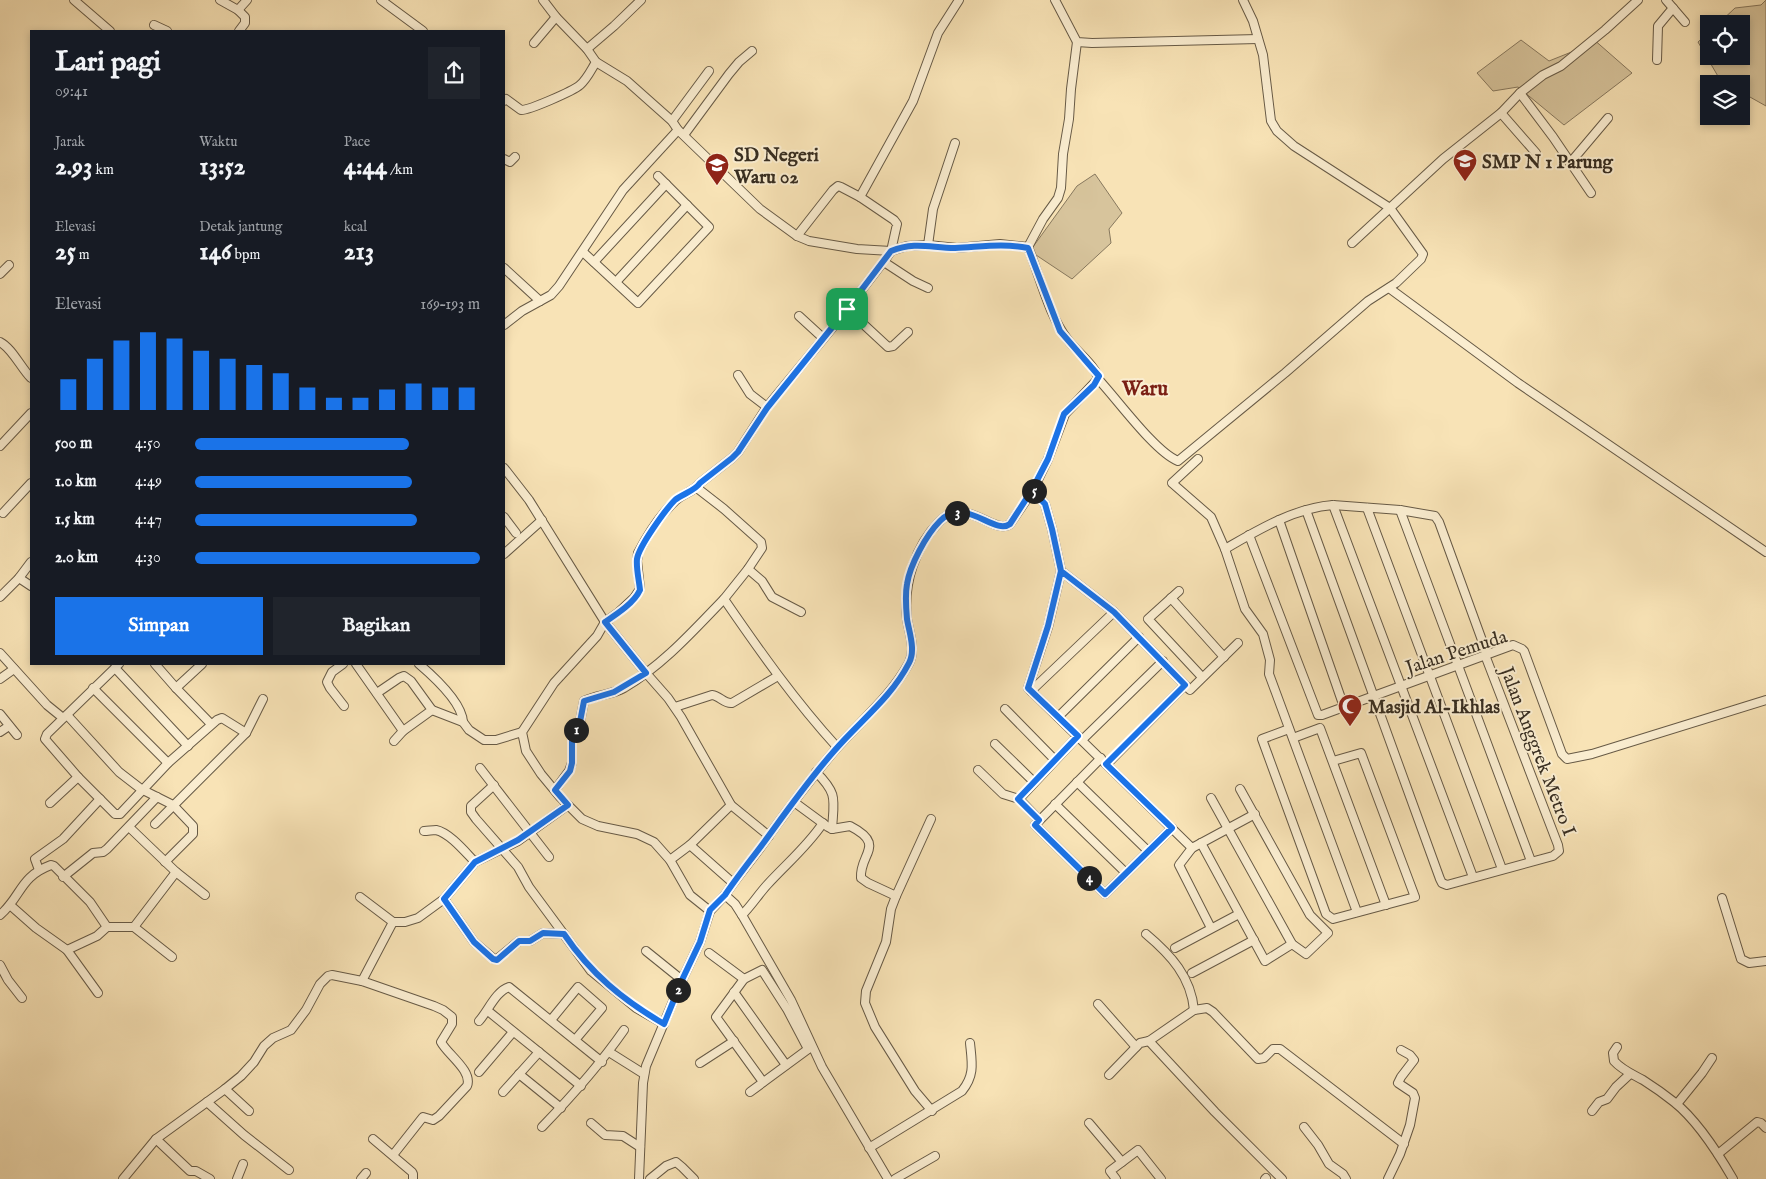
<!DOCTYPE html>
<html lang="id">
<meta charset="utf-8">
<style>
:root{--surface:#171b24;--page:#20242c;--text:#f1f3f6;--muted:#9ea1a6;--accent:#1a73e8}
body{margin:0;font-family:"IM FELL English",serif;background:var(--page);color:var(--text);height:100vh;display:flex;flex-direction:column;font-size:19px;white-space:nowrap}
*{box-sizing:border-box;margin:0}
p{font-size:16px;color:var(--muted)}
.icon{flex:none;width:28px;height:28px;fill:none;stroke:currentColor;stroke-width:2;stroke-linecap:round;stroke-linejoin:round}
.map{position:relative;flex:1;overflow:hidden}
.panel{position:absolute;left:30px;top:30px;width:475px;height:635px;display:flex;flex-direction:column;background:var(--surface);border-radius:0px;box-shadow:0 2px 8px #0003}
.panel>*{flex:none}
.fabs{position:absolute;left:1700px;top:15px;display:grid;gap:10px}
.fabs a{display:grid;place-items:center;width:50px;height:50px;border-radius:0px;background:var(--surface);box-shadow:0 2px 8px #0003;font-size:25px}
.pin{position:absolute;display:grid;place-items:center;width:42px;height:42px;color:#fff;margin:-21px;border-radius:10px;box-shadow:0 2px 8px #0006}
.km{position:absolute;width:25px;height:25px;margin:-12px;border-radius:50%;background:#222;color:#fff;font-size:14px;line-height:25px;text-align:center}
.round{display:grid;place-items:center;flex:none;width:52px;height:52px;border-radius:0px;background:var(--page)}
.overview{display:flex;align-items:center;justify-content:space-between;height:85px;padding:0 25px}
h1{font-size:28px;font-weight:700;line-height:38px}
.metrics{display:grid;grid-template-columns:repeat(3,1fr);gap:8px;height:85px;padding:5px 25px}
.metrics div{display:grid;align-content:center}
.metrics b{font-size:25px;font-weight:700}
.metrics small{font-size:14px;font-weight:400}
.metrics p{font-size:14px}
.chart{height:140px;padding:10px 25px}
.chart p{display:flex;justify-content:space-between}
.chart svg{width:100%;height:90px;margin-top:5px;stroke:var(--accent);stroke-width:6}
.action{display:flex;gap:10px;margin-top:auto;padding:10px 25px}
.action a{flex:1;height:58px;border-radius:0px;background:var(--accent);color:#fff;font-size:20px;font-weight:700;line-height:58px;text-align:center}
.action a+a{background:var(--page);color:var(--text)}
ul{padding:0 25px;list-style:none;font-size:16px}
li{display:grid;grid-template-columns:80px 60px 1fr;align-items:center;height:38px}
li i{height:12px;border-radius:6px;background:var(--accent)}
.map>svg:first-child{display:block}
.green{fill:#d7c49c;stroke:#87785e}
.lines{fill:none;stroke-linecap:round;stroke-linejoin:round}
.minor-casing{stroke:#675a46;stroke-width:10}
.minor{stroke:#faedd0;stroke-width:8}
.route-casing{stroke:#fff;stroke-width:10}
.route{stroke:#1a73e8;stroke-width:6}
.labels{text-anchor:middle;stroke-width:4;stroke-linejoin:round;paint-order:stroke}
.poi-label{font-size:19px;font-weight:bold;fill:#372d20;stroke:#faedd0;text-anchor:start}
.street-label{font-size:19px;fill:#372d20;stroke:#faedd0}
.quarter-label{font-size:21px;font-weight:bold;fill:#7a1f14;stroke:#faedd0}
</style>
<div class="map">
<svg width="1766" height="1179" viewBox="0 0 1766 1179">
<rect width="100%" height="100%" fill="#f8e3b6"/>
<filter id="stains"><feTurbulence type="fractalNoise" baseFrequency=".004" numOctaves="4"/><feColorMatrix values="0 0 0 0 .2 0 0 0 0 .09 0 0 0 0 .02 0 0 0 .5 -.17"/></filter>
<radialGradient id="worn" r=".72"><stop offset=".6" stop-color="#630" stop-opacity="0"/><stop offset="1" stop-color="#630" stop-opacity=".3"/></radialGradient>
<g class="green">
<path d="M1766,0V106L1741,92V84H1728L1719,78L1698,42L1709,32V56H1741V24H1718L1735,8L1761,5Z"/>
<path d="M1592,38L1632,73L1564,125L1518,87L1493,91L1477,73L1521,40L1549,61L1579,49Z"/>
<path d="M1095,174L1122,213L1109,229L1111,243L1072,279L1030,251L1077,186Z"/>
</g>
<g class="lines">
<defs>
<g id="minor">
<path d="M74,0L110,31"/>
<path d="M220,0L238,10L245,17V23L239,31"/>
<path d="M381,0L423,31"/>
<path d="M543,0L556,17L587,49L596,62L627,81L672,121L678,130L760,209L797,236L809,241L857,249L891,251L907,246L928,245L957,248L1000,244L1028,247"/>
<path d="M1055,0L1077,42L1092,43L1258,39"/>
<path d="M1666,0L1685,22"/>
<path d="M238,10L247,0"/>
<path d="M154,25L167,31"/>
<path d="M1077,42L1071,89L1069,119L1063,154L1061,188L1058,198L1043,219L1028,247C1040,277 1049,316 1068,340C1075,350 1098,368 1098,379C1117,399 1155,452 1178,461L1285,373L1368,301L1396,283L1421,259L1423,254L1390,208L1294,146L1277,131L1271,121L1263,55L1253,21L1243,0"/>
<path d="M534,43L556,17"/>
<path d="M587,49L614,26L641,0"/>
<path d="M1657,60L1658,26L1673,8"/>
<path d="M1520,93L1553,137L1591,193"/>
<path d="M504,101L506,99L521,110C530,110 573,91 580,85C587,79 591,70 596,62"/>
<path d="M1501,113L1536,153"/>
<path d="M672,121L709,71"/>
<path d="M684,135L729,74L739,62L752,51"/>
<path d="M504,159L510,162L515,157"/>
<path d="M1570,163L1608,118"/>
<path d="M860,197L913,101L938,33L959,0"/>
<path d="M1352,243L1443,159L1501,113L1520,93L1543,75L1561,66L1605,30L1638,0"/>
<path d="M928,245L933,209L955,143"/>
<path d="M583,252L638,303L709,227L658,176"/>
<path d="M594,262L666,184"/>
<path d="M884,262L913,281L928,288"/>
<path d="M504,268L540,301"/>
<path d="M0,274L9,265"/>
<path d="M616,282L687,205"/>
<path d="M1389,288L1518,383L1766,552"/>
<path d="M847,309L888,347L893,346L908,332"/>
<path d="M799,316L823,338"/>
<path d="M504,325L522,311L551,295L559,286L623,190L678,130"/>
<path d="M0,342C12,348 21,368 31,378"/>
<path d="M738,375L750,394L767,407"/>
<path d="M0,446L31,413"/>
<path d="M1198,459L1172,483L1211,517L1225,549L1245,609L1263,634L1270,660L1269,674L1357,912"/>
<path d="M504,468L529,500L605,622L646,673L668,698L681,717L731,805L769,836"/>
<path d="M697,488L724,509L761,542L762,548L748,569L724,599C759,650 795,701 837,747"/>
<path d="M1033,490L1045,504L1052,529L1061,571L1048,627L1028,688L1192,848L1255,814"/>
<path d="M1333,505L1473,877"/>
<path d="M1367,508L1502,869"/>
<path d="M1306,510L1440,879L1442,883L1447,885L1553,856L1559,851L1558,845L1485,655"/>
<path d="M1400,510L1531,861"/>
<path d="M3,513L31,483"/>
<path d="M504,517L516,533"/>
<path d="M1279,520L1344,707"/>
<path d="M1249,535L1318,715H1322L1513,645L1522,649L1524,651L1562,754L1567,759L1592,754L1766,700"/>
<path d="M1225,549C1258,530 1294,508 1333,505L1400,510L1435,516L1439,522L1487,654"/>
<path d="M504,554L542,520"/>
<path d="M748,569L762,581L772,597L801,612"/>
<path d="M1061,571L1114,612L1185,685L1107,764"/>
<path d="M19,578L31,586"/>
<path d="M1179,591L1148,619L1202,677"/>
<path d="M0,597L19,578L31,562"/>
<path d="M1171,598L1224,657"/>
<path d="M0,653L47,705L63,718"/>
<path d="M119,664L47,734L45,739L78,777L115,814H120L168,763L217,720L222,718L246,733"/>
<path d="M155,664L176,688L211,724"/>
<path d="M343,664L332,672L327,682L330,688L344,706"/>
<path d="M356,664L403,731L394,741"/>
<path d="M419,664C433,676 462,702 463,722"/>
<path d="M115,668L188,746"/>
<path d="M0,679L14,669"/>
<path d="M1185,685L1190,690L1238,643"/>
<path d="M93,688L168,763"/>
<path d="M176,688L202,664"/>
<path d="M1031,691L1114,612"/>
<path d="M377,693L399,678L404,676L411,681L432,710L403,731"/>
<path d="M675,707L712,695C720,696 724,704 732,703L778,676"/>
<path d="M1005,709L1055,760"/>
<path d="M432,710L463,722L469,730L484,740H496L522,732"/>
<path d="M0,714L17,735"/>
<path d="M67,715L119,772L141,789L173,805L193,826V834L165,862"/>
<path d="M1058,717L1139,637"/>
<path d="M1289,729L1262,739L1326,914L1333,919L1415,897L1361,753L1333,761"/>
<path d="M0,732L9,726"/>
<path d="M1293,738L1320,728L1386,905"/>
<path d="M1082,740L1163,661"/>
<path d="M995,744L1034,782"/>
<path d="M1101,758L1035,825L1105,894L1172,828"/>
<path d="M480,768L549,857"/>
<path d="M978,770L1003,794L1019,799L1039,820"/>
<path d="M816,772C838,794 834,799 832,829"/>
<path d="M1077,782L1148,851"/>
<path d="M494,785L471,806V812L476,819L518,867L529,887L591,971L636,1008L664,1024"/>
<path d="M555,790L569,771L572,763V736L573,732L579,727L584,701C596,695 611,695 624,688C663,665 693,631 724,599"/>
<path d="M1211,798L1292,944L1306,954L1328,933L1310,915L1240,789"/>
<path d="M1019,799L1078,736"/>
<path d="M794,802L828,827L832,829L850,826C887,845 859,854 861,878L868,883L896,896L931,819"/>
<path d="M50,803L78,777"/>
<path d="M1055,804L1126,873"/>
<path d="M155,824L246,733L263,699"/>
<path d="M129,827L176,872L205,895"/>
<path d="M424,831C428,831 432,830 436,830C450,833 466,853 475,862"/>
<path d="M1201,843L1265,961L1292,944"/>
<path d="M690,845L733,883"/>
<path d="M1192,848L1179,865L1211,928"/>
<path d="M670,860L690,845L731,805"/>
<path d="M39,870L35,859L63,839L100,799"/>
<path d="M63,877L93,853L103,852L107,849L157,797"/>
<path d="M725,895L735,904L742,915L791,1000L822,1067L888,1179"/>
<path d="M896,896L891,909L886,942L866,991L865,1003L875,1027L915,1091L932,1111"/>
<path d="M360,897L393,922H405L418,918L444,899L475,862L518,841L568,805"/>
<path d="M1722,898L1741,959L1749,963L1766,961"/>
<path d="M444,899L474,942L494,959H497L519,941H530L543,933L564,934"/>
<path d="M10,905L36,928L67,950"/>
<path d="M710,911L690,895L670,860L654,842L637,834L598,826L582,819L560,797L541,774L526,751L522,732L554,683L597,636L605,622L619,612L634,598L640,589L637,561L638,553C647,536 661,514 675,501C682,494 695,491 700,483L732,458L738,452L767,407L837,322L887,257L891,251L897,224L894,220L860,197L841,187L838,186L833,190L797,236"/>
<path d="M0,915C22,896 19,877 51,865L54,866L90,902L107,927L97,936L67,950L98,993"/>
<path d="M742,915C751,906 758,895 767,885C786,864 807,847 823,823"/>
<path d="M107,927H134L176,872"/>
<path d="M134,927L172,957"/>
<path d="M1146,934C1171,955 1191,977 1194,1010"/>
<path d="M1175,948L1239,914"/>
<path d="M646,951L682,980"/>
<path d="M709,953L744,979"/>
<path d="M0,965L8,980L22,998"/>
<path d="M1192,973L1254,940"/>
<path d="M362,981L393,922"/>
<path d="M734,992L786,1065"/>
<path d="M1098,1004L1136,1047"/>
<path d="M488,1011L581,1086"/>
<path d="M551,1020L578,987L602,1008L575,1040"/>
<path d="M479,1021C488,1011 496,991 509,987L602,1062"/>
<path d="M1149,1041L1215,1112L1282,1179"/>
<path d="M1617,1047L1613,1053L1614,1061C1622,1070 1632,1074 1643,1080C1654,1087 1664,1094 1674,1102C1698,1121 1718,1153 1733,1179"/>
<path d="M609,1052L644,1074"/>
<path d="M700,1063L734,1041"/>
<path d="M479,1072L513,1032"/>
<path d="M519,1074L561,1108"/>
<path d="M1109,1075L1140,1043L1149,1041L1194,1010L1207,1008L1213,1012L1258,1059L1264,1058L1273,1049H1280L1404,1144"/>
<path d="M763,1082L716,1017L744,979L762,970L787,1009L808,1049"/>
<path d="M225,1089L249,1111"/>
<path d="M503,1092L539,1052"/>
<path d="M750,1092L811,1047"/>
<path d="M207,1102L244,1135L289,1170"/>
<path d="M1677,1104L1702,1073L1712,1058"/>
<path d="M1592,1111L1599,1102L1607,1099L1616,1087L1630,1074"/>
<path d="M591,1123L605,1135L623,1136L640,1147"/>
<path d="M1089,1123L1122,1162"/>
<path d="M542,1127C572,1096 599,1066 624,1030"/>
<path d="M1304,1127L1318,1145L1329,1164L1343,1174L1346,1179"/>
<path d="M156,1139L190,1171H196L210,1179"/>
<path d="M373,1139L412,1172L413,1174V1179"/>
<path d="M869,1148L962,1091C975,1075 972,1063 970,1043"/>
<path d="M1718,1154L1757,1122L1761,1123L1766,1128"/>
<path d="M123,1179L156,1139L225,1089L241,1076L254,1062L264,1046L273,1038L291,1030L306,1010L320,984L328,976L332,975L362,981L434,1006L443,1010L452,1017V1024L441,1042C447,1054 473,1071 467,1086L439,1116L433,1120L423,1117L393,1155"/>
<path d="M237,1179L243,1164"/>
<path d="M361,1179L366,1173"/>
<path d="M639,1179L643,1083L646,1066L682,980L700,942L710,911L725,895C739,874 756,855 770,834C791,805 812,777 835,750C860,721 890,698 909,663C916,650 909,632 907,619C903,584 915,546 940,521C966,495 994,536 1010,524L1033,490L1048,459L1065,414L1098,379"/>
<path d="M650,1179L666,1166L676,1162L682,1167L694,1179"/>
<path d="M895,1179L935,1156"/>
<path d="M1116,1179L1110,1171L1138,1150L1161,1179"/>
<path d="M1265,1179L1266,1178"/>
<path d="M1388,1179L1400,1154L1410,1125L1415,1098L1413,1093L1398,1083L1401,1077L1414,1060L1410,1055L1401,1050"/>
</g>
</defs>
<use href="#minor" class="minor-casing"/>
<use href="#minor" class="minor"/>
</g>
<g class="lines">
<defs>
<path id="route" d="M847,309L767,408L738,452L732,458L700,483C695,491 682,494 675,500C666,509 639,546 637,559C636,568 639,580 640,590C634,603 617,614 605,622L646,673L614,692L584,701L579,727L572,736V763L570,771L555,790L568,805L518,840L475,862L444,899L474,942L493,959L497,960L519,941H530L543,933L564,934C591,974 623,1000 664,1024L682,980L700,942L710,910L725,895C739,874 755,855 770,834C791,805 811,777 835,750C860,721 891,698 909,663C916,650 909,632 907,619C906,608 905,595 907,584C910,565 926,535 940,521C965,495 994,536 1010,524L1032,490L1045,504L1052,529L1061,571L1048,626L1028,688L1078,736L1018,799L1039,820L1035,825L1105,894L1172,828L1106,764L1185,685L1114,612L1061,571L1052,529L1045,504L1032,490L1048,459L1064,414L1094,385L1099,376L1060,331L1028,248C1003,243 980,247 955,248C931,248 916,241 891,251L847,309"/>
</defs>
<use href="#route" class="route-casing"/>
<use href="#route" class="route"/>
</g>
<defs>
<symbol id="school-pin" viewBox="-11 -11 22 30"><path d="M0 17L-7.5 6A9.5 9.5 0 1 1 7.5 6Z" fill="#8f2418" stroke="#faedd0"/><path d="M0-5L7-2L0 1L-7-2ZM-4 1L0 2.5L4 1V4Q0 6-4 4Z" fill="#fff"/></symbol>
<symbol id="mosque-pin" viewBox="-11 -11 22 30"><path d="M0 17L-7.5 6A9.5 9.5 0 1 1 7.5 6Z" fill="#8f2418" stroke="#faedd0"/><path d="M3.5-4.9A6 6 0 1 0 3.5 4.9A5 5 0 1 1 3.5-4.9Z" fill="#fff"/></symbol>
</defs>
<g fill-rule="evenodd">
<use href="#school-pin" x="1451" y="147" width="28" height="38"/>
<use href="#school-pin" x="703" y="151" width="28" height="38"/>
<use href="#mosque-pin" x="1336" y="692" width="28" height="38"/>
</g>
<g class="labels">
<g class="poi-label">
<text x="734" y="161">SD Negeri<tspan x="734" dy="22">Waru 02</tspan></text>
<text x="1482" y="168">SMP N 1 Parung</text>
<text x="1368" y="713">Masjid Al-Ikhlas</text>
</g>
<g class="street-label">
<text transform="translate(1456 651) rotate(-18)" y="7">Jalan Pemuda</text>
<text transform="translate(1539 751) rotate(69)" y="7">Jalan Anggrek Metro I</text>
</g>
<g class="quarter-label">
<text x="1145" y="395">Waru</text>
</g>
</g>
<rect width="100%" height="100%" filter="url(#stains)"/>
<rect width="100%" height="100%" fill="url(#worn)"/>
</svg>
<div class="fabs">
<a><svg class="icon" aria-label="locate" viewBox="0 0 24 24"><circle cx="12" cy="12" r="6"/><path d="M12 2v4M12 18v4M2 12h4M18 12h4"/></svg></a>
<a><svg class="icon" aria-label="layers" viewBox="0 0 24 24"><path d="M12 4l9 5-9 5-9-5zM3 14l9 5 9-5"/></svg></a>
</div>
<div class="pin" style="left:847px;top:309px;background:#1e9e55"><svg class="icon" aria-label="arrive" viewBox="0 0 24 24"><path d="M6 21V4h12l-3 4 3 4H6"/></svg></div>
<b class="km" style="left:576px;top:730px">1</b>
<b class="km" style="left:678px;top:990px">2</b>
<b class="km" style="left:957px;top:513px">3</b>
<b class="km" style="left:1089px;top:878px">4</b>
<b class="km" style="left:1034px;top:491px">5</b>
<section class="panel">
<div class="overview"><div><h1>Lari pagi</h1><p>09:41</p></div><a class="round"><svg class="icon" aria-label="share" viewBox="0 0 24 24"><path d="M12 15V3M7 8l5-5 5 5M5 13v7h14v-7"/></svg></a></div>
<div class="metrics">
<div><p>Jarak</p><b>2.93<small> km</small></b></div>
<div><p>Waktu</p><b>13:52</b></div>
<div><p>Pace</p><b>4:44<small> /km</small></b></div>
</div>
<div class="metrics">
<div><p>Elevasi</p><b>25<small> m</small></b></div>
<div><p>Detak jantung</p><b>146<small> bpm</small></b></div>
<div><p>kcal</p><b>213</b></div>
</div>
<div class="chart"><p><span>Elevasi</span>169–193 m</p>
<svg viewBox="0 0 160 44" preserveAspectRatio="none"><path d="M5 44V29M15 44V19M25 44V10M35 44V6M45 44V9M55 44V15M65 44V19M75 44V22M85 44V26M95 44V33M105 44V38M115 44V38M125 44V34M135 44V31M145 44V33M155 44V33"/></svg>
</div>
<ul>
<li><b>500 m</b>4:50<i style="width:75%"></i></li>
<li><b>1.0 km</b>4:49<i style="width:76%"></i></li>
<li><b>1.5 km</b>4:47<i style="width:78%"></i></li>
<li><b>2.0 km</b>4:30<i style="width:100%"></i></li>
</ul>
<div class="action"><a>Simpan</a><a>Bagikan</a></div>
</section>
</div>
